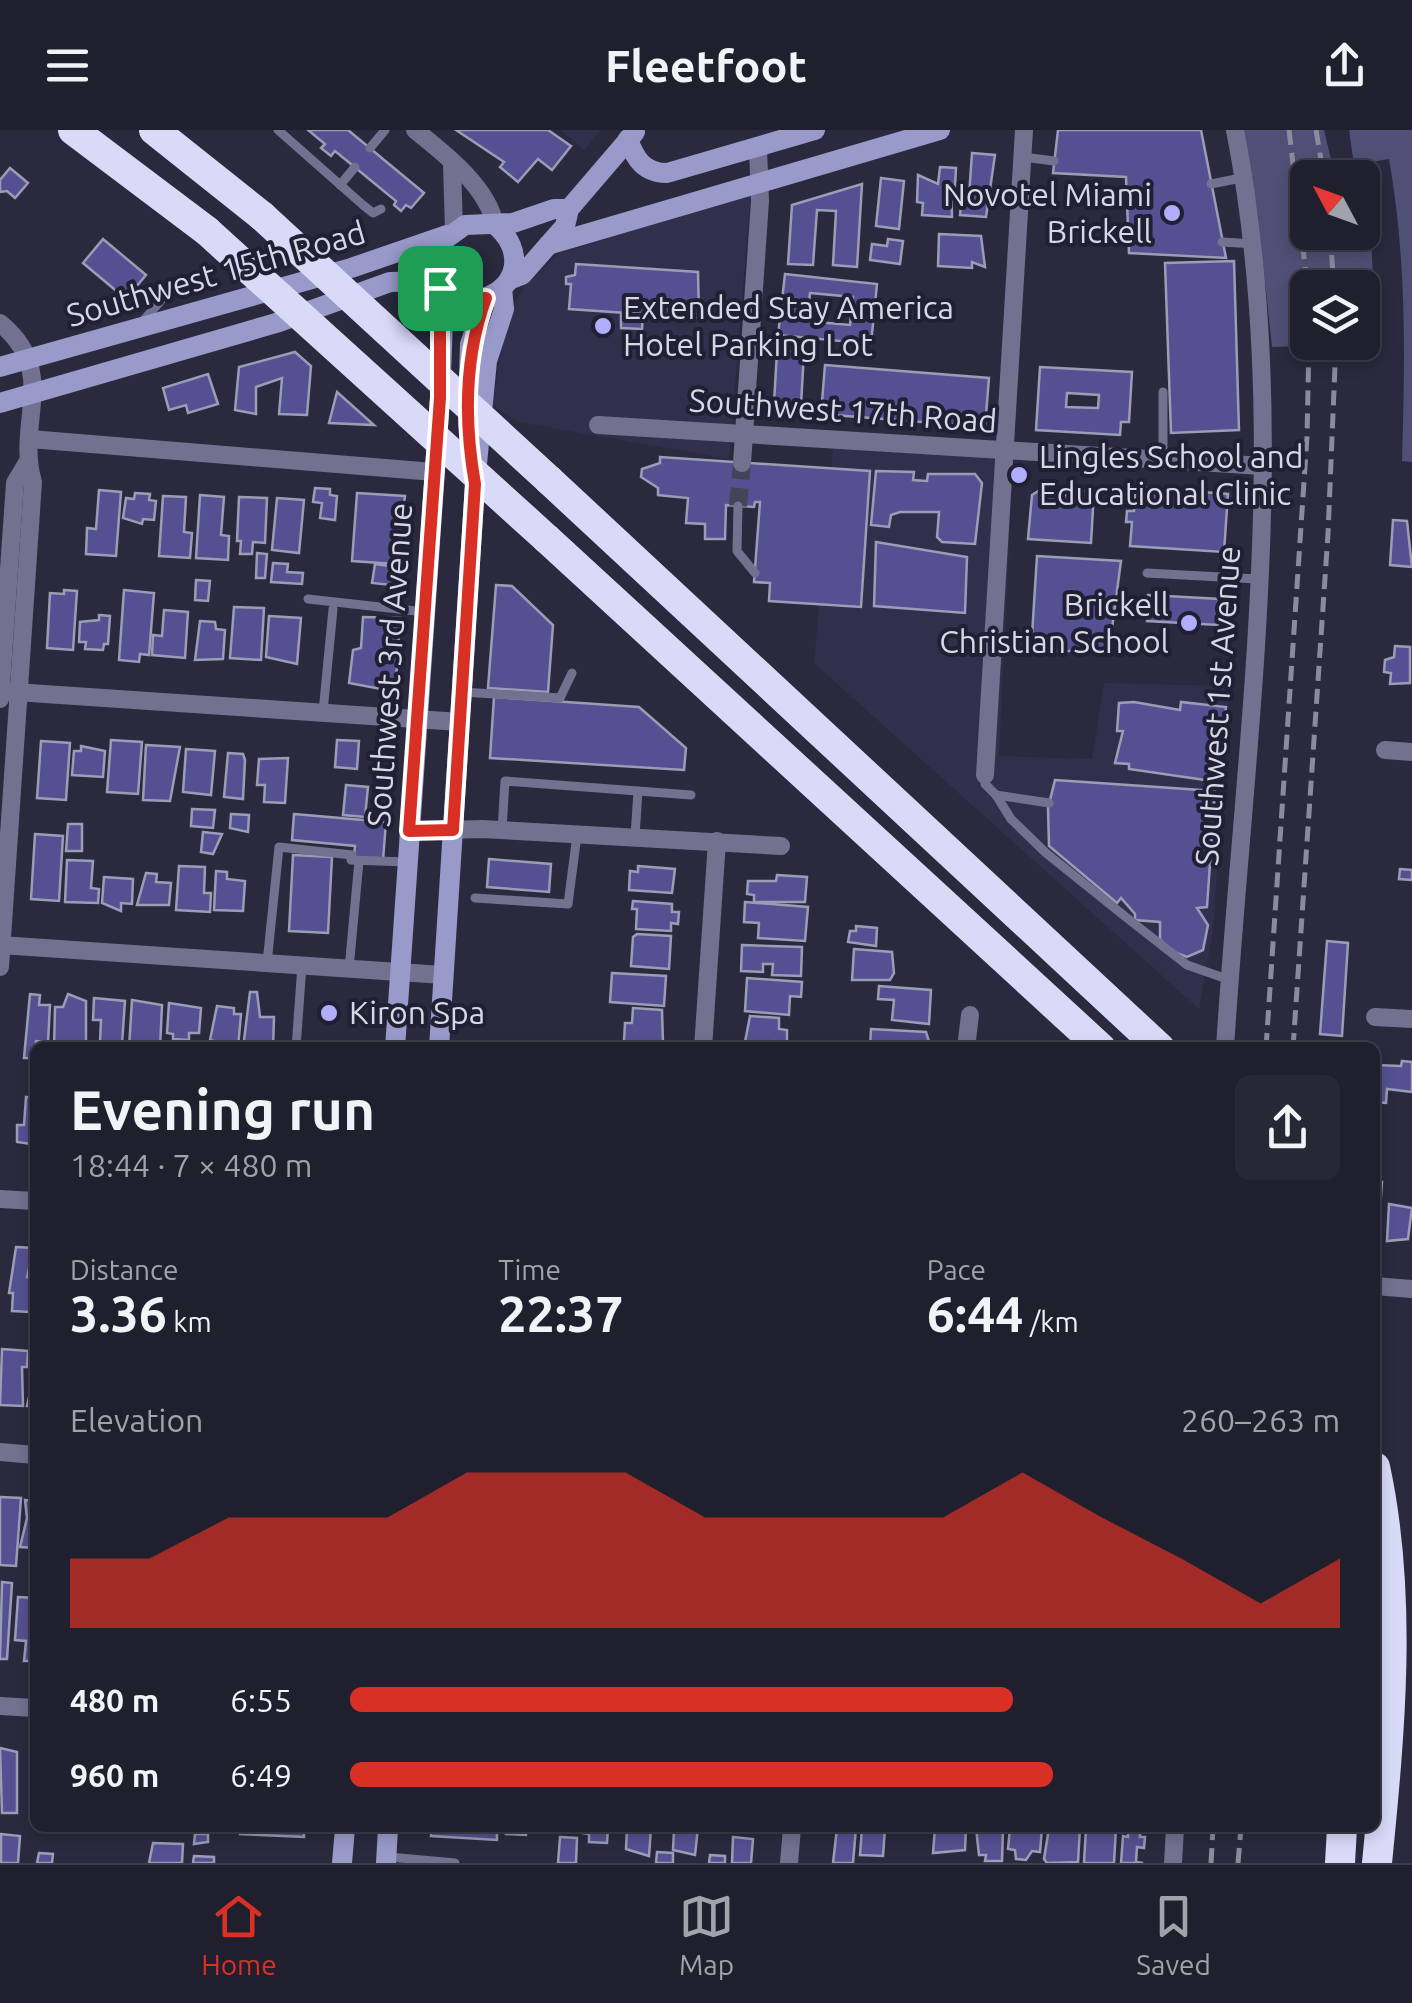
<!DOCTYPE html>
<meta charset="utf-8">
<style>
:root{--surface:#201f2e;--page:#282736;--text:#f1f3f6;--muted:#a2a2aa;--line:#3d3d4a;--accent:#d93025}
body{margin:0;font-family:Ubuntu,sans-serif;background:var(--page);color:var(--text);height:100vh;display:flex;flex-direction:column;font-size:38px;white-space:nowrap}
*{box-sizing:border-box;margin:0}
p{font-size:32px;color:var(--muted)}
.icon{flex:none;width:55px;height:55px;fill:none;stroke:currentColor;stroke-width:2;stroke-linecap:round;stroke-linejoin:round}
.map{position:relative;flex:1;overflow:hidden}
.sheet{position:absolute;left:30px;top:912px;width:1350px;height:790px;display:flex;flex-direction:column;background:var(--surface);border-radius:15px;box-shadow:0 5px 15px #0003,0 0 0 2px var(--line)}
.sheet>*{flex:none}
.needle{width:65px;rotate:311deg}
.controls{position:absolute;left:1290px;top:30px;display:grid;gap:20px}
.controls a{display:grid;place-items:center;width:90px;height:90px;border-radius:15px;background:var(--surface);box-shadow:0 5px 15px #0003,0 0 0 2px var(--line);font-size:50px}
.pin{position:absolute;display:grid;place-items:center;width:85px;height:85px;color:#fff;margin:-42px;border-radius:20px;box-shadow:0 5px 15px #0006}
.round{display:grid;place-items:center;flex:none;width:105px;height:105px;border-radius:15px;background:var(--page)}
.overview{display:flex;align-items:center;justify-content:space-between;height:170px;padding:0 40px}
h1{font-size:55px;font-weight:700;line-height:75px}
.figures{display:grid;grid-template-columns:repeat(3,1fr);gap:15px;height:170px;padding:10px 40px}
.figures div{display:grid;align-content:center}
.figures b{font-size:50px;font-weight:700}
.figures small{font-size:28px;font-weight:400}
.figures p{font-size:28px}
.chart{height:280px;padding:20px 40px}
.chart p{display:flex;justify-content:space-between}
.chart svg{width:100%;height:180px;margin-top:10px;fill:var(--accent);opacity:.7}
ul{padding:0 40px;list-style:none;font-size:32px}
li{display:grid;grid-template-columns:160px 120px 1fr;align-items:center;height:75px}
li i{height:25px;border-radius:12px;background:var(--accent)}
header{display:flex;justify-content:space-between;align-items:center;height:130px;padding:0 40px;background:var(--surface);font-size:45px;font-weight:700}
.menu{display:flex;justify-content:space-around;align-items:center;height:140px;border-top:2px solid var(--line);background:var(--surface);font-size:28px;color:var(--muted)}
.menu a{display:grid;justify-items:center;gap:5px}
.menu .current{color:var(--accent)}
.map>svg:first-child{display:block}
.built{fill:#31304c}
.green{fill:#504f75;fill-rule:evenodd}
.building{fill:#555091;stroke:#9b9cb6;stroke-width:2.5;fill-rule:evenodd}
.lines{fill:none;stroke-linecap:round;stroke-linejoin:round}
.street-tunnel{stroke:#444357;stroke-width:18;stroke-dasharray:18 9;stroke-linecap:butt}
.lane{stroke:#727290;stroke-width:9}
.street{stroke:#727290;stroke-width:18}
.secondary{stroke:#9a9aca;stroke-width:20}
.highway{stroke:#d9d9f8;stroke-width:30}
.rail{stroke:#8b8b9c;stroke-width:5;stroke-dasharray:15 8;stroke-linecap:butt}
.highway-bridge{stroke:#d9d9f8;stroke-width:30}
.route-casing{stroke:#fff;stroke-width:20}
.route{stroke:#d93025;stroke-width:12}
.poi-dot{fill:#b0aefa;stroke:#201f34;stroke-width:4}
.labels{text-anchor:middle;stroke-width:8;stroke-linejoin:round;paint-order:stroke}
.poi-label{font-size:32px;fill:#d7d7e5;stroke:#201f34;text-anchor:start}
.street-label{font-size:32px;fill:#d7d7e5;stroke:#201f34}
</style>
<header><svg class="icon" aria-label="menu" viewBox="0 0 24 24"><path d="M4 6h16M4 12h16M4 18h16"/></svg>Fleetfoot<svg class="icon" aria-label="share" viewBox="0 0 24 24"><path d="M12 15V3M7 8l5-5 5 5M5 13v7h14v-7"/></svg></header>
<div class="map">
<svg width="1412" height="1733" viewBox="0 0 1412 1733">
<rect width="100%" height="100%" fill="#2a293e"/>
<g class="built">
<path d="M560,0H601L584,20Z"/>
<path d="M751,61L729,329L518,292L492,275L507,186L524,157L558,124Z"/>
<path d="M833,318L1013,329L999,626L1092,629L1104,553L1229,556L1213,801L1199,879L814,533Z"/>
</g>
<g class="green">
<path d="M1243,0H1324L1334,42L1368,39L1376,214L1272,217L1258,85ZM1308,48H1362V102H1308ZM1308,158H1362V212H1308Z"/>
<path d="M1349,0H1412V332L1402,331C1405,228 1407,131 1389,29L1354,35Z"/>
</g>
<g class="building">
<path d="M308,0H348L424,63L411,78L406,75L401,81L394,75L396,71L335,21L331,26L321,18L325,14Z"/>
<path d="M456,0H548L571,16L552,40L538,29L518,52L500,37L504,32Z"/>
<path d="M1058,0H1201L1226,128L1129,123L1126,47L1053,43Z"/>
<path d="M972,23L995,25L986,87L960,85L962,65L969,66Z"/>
<path d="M940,37L956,38L955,57L951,56L952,87L922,85L923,73L917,72L918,45L938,54Z"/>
<path d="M10,38L28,53L15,68L7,61L0,62V50Z"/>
<path d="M881,48L904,51L899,99L876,96Z"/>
<path d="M862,54L857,137L833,135L836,81L817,80L813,135L788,134L792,75Z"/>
<path d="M939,104L981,106L985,137L972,132V138L938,136Z"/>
<path d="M103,109L146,145L126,169L83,133Z"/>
<path d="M888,109L903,111L900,134L870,130L872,114L887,116Z"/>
<path d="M1234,131L1239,300L1171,303L1165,133Z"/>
<path d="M576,134L698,142L699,188L569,179L571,154H566V147L575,145Z"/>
<path d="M785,144L877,154L871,214L778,205ZM810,163L853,167L850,195L807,191Z"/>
<path d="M621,183L643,184L642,199L621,198Z"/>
<path d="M777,221L804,222L801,275L774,273Z"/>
<path d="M295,222L311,236L307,285L279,284L282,248L256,257V284L235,280L239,237Z"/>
<path d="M825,235L989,248L985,297L821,284Z"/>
<path d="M1040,237L1132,242L1129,292H1121L1120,305L1036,300ZM1067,263L1099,265L1098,278L1066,277Z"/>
<path d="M208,244L218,274L188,283L186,275L169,280L163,258Z"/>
<path d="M337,262L374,295L329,293Z"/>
<path d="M660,327L870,341L861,477L769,471L770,453L754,452L760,372H755L754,377L726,375L725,409H705V394L686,393L688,368L658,365V358L641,347L642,339L660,333Z"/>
<path d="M876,341L914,342L913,350L927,351L928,344H975L982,353L975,414L942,412L937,407L939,382H900L891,385L889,397L871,395Z"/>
<path d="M1136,357L1228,364L1224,422L1130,416L1132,392H1126L1127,381H1134Z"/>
<path d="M315,358L330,359V365L337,366L335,390L320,388L322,373L313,372Z"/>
<path d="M1043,358L1065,365L1071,360L1094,361L1091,413L1028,409L1032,365Z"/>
<path d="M99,360L121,362L116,426L86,424L87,398L96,399Z"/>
<path d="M135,363L150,364L149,370L156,371L154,390L143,389L142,394L123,388L126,368L134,369Z"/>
<path d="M357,363L405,366L395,434L352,431Z"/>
<path d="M200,365L224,367L221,405L229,406L228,430L196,428Z"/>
<path d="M163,366L186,367L184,402L192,403L190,428L159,426Z"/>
<path d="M239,367L267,368L265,413L253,412L252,424H240L241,411H237Z"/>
<path d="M277,368L304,370L299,423L272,420Z"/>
<path d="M1393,390L1407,391L1412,437L1390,435Z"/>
<path d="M876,412L967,427L965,483L874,476Z"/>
<path d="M257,423L267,424L265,448H256Z"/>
<path d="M1037,426L1121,431L1109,521H1031Z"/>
<path d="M273,433L288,434L287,442L303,443L302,454L271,452Z"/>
<path d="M375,434L404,438L401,456L372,453Z"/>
<path d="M196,450L210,451L208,471L195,470Z"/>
<path d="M496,455L512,456L553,495L548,562L488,558Z"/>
<path d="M64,460L77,461L73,520L47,518L50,463L64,464Z"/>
<path d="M124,460L154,463L149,525L140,524L139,532L119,530Z"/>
<path d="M1148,465L1220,469L1218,495L1147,491Z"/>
<path d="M234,477L264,478L261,530L230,528Z"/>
<path d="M164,480L188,482L185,528L152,525L153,505L162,506Z"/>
<path d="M99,485L110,486L108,514H104L103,520L85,519L86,512H79L80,492L99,490Z"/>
<path d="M269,486L301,488L297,534L266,527Z"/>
<path d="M363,487L400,488L396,551L386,560L349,553L353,520L361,518Z"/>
<path d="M200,491L215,492L216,499L225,500L223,529L195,530Z"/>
<path d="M1395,516L1410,517V553L1390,554L1391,543L1384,542L1385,530L1394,527Z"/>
<path d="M494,567L639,577L686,618L684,640L490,628Z"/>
<path d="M1134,572L1180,580L1181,572L1226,577L1219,652L1129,639V634L1115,633L1123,601H1117L1119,573Z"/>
<path d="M111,610L142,612L138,664L107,662Z"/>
<path d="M337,610L359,611L357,639L335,637Z"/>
<path d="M41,611L70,613L66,670L37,668Z"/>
<path d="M146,615L180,617L170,671L143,670Z"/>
<path d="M81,616L105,621L103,647L72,645L74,621H81Z"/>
<path d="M186,619L215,621L211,665L183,662Z"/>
<path d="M228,623L243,624L245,630L243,669L224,667Z"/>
<path d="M288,628L285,673L264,672L265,655H257L259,629Z"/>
<path d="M1055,650L1215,661L1207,777L1197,778L1208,795L1203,820L1187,827L1169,820L1160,809V792L1135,790V784L1121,768L1117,773L1049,716L1048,678Z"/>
<path d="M346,655L368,657L365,687L343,685Z"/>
<path d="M192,679L215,680L213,698L191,696Z"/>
<path d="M231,684L249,685L248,702L230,698Z"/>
<path d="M294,684L386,692L383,730L354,727L355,716L292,710Z"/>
<path d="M68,694H82V721H66Z"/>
<path d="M203,702L222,704L213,724L201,722Z"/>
<path d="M35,704L63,706L59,771L31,769Z"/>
<path d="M293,725L332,727L328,803L289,801Z"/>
<path d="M489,729L551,734L549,762L487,757Z"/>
<path d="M67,730L93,731L91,758L99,759L98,773L65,772Z"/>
<path d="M179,736L205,737L204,763H211L210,782L176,780Z"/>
<path d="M638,736L675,739L672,763L629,760L630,741L638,742Z"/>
<path d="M1400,739L1412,740V750L1399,749Z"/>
<path d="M216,741L227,742V749L245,751L243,781L214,780Z"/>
<path d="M146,743L157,744L156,752L171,753L169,775H137Z"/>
<path d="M777,745L807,747L805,772H754V765L747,764L748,751H776Z"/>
<path d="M104,747L133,749L132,774L121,773V781L102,773Z"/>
<path d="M633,771L672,774V782H679L678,794L671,793V801L636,799L637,779H632Z"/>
<path d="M745,772L808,777L805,811L758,808L759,793L744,792Z"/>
<path d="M856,796L877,798L876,816L848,812L850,801H856Z"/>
<path d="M637,804L671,806L669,839L631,836L633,807Z"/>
<path d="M1327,811L1348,813L1342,906L1320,904Z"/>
<path d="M742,815L802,817L801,846L772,845L773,834H763V842L741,841Z"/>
<path d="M854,819L892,822L894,843L890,850H852Z"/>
<path d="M612,843L666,846L664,876L610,872Z"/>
<path d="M747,848L802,852L801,867L790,866L789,885L745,881Z"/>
<path d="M879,856L931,860L929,894L892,890L894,870L878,869Z"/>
<path d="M250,862H257L260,887H274L273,918H243Z"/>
<path d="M30,864L40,865L39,875H50L48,912L36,911L35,928H24Z"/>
<path d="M68,864L86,871V917L54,918L55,877H63Z"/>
<path d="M94,868L125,871L122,914L100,912L101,890H93Z"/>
<path d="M132,870L162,875L160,918H129Z"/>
<path d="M169,873L201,878L199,903H189V910L173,909V904L167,903Z"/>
<path d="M217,876L234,878V884H241L238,918L210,910Z"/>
<path d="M633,878L662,880L663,913L624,911L625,893H632Z"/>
<path d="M750,886L779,888V899L787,900V912L776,911V918L744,917Z"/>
<path d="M871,899L926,902L931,918H870Z"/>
<path d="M1402,931L1412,932V962L1387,959L1386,973L1375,972V935L1401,936Z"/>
<path d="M26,967L35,968V1023L30,1022L31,1014L17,1012V995H24Z"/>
<path d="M1375,1052H1382L1378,1106H1375Z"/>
<path d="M1389,1074L1412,1078L1408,1109L1387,1111Z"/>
<path d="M16,1117L34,1118L27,1147L32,1148L30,1182L12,1181L13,1163H9Z"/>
<path d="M2,1219L28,1221L27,1237H22L23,1276L0,1275Z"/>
<path d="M33,1250H35V1277L27,1276Z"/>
<path d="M0,1367L21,1368L16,1436L0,1435Z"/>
<path d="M25,1370L35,1371V1418L20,1417L27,1388Z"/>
<path d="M2,1452L12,1453L7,1529H0Z"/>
<path d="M18,1467L35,1468V1531H24L26,1511L15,1510Z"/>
<path d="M0,1618L17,1622V1683H2Z"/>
<path d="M240,1698H304V1707L240,1704Z"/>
<path d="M432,1698H497V1710L431,1706Z"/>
<path d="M507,1698H542L527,1699L526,1705L506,1704Z"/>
<path d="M582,1698H608L607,1713L589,1712V1704L582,1703Z"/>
<path d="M627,1698H651L649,1726L626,1719Z"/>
<path d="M674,1698H698L695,1725L673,1720Z"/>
<path d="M837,1698H856L853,1733H833Z"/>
<path d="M862,1698H885L883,1726L860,1725Z"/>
<path d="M935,1698H966L965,1720L933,1723Z"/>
<path d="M976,1698H1003L1002,1731H985L986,1725H979Z"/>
<path d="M1010,1698H1042L1040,1722L1032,1721L1026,1730L1016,1729L1015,1720L1008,1719Z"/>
<path d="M1049,1698H1080L1078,1732L1047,1733L1044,1729Z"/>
<path d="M1086,1698H1116L1114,1733H1084Z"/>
<path d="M1128,1700L1140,1701V1707H1145L1144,1718L1137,1717L1136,1732L1143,1733H1121L1123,1706L1128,1707Z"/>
<path d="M1,1704L20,1706L18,1733H1Z"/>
<path d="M195,1704H208V1712L194,1714Z"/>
<path d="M560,1707L577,1708L576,1733H558Z"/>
<path d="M733,1707L753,1709L751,1733H732Z"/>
<path d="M153,1713L183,1714L182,1733H149Z"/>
<path d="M657,1722L673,1723V1733H656Z"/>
<path d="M39,1723L53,1724L52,1733H37Z"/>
<path d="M710,1725L725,1726V1733H709Z"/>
<path d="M194,1726L214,1727V1733H193Z"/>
</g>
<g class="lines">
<path class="street-tunnel" d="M738,376L742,333"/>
<g class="lane">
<path d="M278,0L363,75L373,83L381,79"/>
<path d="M370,18L385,0"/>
<path d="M1023,27L1054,31"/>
<path d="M1211,54L1241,48"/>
<path d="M340,55L355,37"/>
<path d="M1222,112L1255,114"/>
<path d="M142,192L173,157"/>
<path d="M1163,330V262"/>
<path d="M738,376L737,421L755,443"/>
<path d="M1147,443L1257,449"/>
<path d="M308,469L425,482"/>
<path d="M462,562L560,568L572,543"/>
<path d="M323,582L333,479"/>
<path d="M985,645V654L996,665L1049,673"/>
<path d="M996,665L1011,689L1046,723L1127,788L1187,835L1230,850"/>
<path d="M502,700L505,651L691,665"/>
<path d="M635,706L638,661"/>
<path d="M475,768L568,774L577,705"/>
<path d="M267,833L279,717L352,725L351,730L406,732"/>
<path d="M349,839L359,731"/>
<path d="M296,918L302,835"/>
<path d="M389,1727L455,1733"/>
</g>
<g class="street">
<path d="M415,0C445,24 488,57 495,95"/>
<path d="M452,35L454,100"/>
<path d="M0,193C60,242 15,292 33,352L0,837"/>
<path d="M598,295L1263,336"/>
<path d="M30,309L434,342"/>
<path d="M742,333L760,71L758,18"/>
<path d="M0,561L460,592"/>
<path d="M0,569L15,353L27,333"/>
<path d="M1385,620L1412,622"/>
<path d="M985,645L1024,0"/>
<path d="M409,701L482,699L781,716"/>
<path d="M0,815L443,845"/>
<path d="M1375,887L1412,889"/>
<path d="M703,918L717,711"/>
<path d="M966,918L970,885"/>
<path d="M1225,918C1244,613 1294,302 1235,0"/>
<path d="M0,1069L35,1071"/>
<path d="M1375,1156L1412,1159"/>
<path d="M0,1322L35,1325"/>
<path d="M0,1576L35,1578"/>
<path d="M789,1733L792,1698"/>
<path d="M1173,1733L1175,1698"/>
</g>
<g class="secondary">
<path d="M628,9C635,29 644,43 667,43L815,0"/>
<path d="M548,115L940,0"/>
<path d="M509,150L522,145L565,96L569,79L635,2"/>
<path d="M440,158L479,169C520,160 525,119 495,95"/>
<path d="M0,237L351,138L447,105"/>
<path d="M0,273L276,193L390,152L438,151"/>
<path d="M468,283L470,214L486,168"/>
<path d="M395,918L440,268L443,191L435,130L443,111L465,95L513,93L554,79H569"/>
<path d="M439,918L475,354L487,231L504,179L502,158"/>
<path d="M342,1733L345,1698"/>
<path d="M386,1733L388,1698"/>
</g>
<g class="highway">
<path d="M73,0L207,101"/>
<path d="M154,0L262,86"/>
<path d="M549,350L1160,918"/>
<path d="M547,409L1101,918"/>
<path d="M1375,1337C1403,1467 1390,1602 1377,1733"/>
<path d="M1340,1733L1342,1698"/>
</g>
<g class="rail">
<path d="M1289,0L1308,161"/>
<path d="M1316,0L1324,48"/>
<path d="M1330,102L1334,158"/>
<path d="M1266,918L1307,307L1309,212"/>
<path d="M1293,918L1328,404L1336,212"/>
<path d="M1211,1733L1213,1698"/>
<path d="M1238,1733L1241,1698"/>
</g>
<g class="highway-bridge">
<path d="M262,86L549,350"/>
<path d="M207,101L547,409"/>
</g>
</g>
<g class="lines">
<defs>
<path id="route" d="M440,158L464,168H486C464,228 464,291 475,354L453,700L409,701L440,268Z"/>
</defs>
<use href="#route" class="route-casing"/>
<use href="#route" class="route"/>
</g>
<g class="poi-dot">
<circle cx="1172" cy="83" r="10"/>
<circle cx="603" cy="196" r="10"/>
<circle cx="1019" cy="345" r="10"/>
<circle cx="1189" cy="493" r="10"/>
<circle cx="329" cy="883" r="10"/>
</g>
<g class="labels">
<g class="poi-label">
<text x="1152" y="76" text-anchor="end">Novotel Miami<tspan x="1152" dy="37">Brickell</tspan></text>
<text x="623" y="189">Extended Stay America<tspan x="623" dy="37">Hotel Parking Lot</tspan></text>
<text x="1039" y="338">Lingles School and<tspan x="1039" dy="37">Educational Clinic</tspan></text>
<text x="1169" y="486" text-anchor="end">Brickell<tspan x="1169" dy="37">Christian School</tspan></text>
<text x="349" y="894">Kiron Spa</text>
</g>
<g class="street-label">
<text transform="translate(216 144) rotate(-16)" y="11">Southwest 15th Road</text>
<text transform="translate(843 281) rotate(4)" y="11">Southwest 17th Road</text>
<text transform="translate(390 535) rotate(-86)" y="11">Southwest 3rd Avenue</text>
<text transform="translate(1218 576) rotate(-86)" y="11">Southwest 1st Avenue</text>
</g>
</g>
</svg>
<div class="controls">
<a><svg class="needle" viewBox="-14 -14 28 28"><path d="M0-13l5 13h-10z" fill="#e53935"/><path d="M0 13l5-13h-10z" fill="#a2a2aa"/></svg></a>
<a><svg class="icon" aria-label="layers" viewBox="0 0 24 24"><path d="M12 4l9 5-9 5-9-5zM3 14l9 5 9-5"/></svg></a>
</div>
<div class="pin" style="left:440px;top:158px;background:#1e9e55"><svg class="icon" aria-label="arrive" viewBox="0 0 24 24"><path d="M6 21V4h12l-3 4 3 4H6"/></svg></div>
<section class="sheet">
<div class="overview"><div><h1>Evening run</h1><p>18:44 · 7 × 480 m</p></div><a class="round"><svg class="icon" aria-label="share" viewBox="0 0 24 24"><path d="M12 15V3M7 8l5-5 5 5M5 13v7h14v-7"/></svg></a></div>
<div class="figures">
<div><p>Distance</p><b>3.36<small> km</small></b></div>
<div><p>Time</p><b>22:37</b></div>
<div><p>Pace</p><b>6:44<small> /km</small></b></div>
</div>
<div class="chart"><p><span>Elevation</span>260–263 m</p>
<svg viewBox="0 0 160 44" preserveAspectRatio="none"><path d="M0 44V27L10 27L20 17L30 17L40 17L50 6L60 6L70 6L80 17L90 17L100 17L110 17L120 6L130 17L140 27L150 38L160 27V44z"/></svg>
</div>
<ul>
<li><b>480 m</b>6:55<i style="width:67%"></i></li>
<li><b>960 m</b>6:49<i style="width:71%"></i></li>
</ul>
</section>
</div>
<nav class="menu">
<a class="current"><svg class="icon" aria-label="home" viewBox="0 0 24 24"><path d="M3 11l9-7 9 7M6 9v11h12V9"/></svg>Home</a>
<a><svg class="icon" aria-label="map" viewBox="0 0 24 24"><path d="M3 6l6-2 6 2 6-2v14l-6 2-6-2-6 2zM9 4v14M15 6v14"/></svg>Map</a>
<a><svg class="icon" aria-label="saved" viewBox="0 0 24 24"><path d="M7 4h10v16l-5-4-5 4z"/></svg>Saved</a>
</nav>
